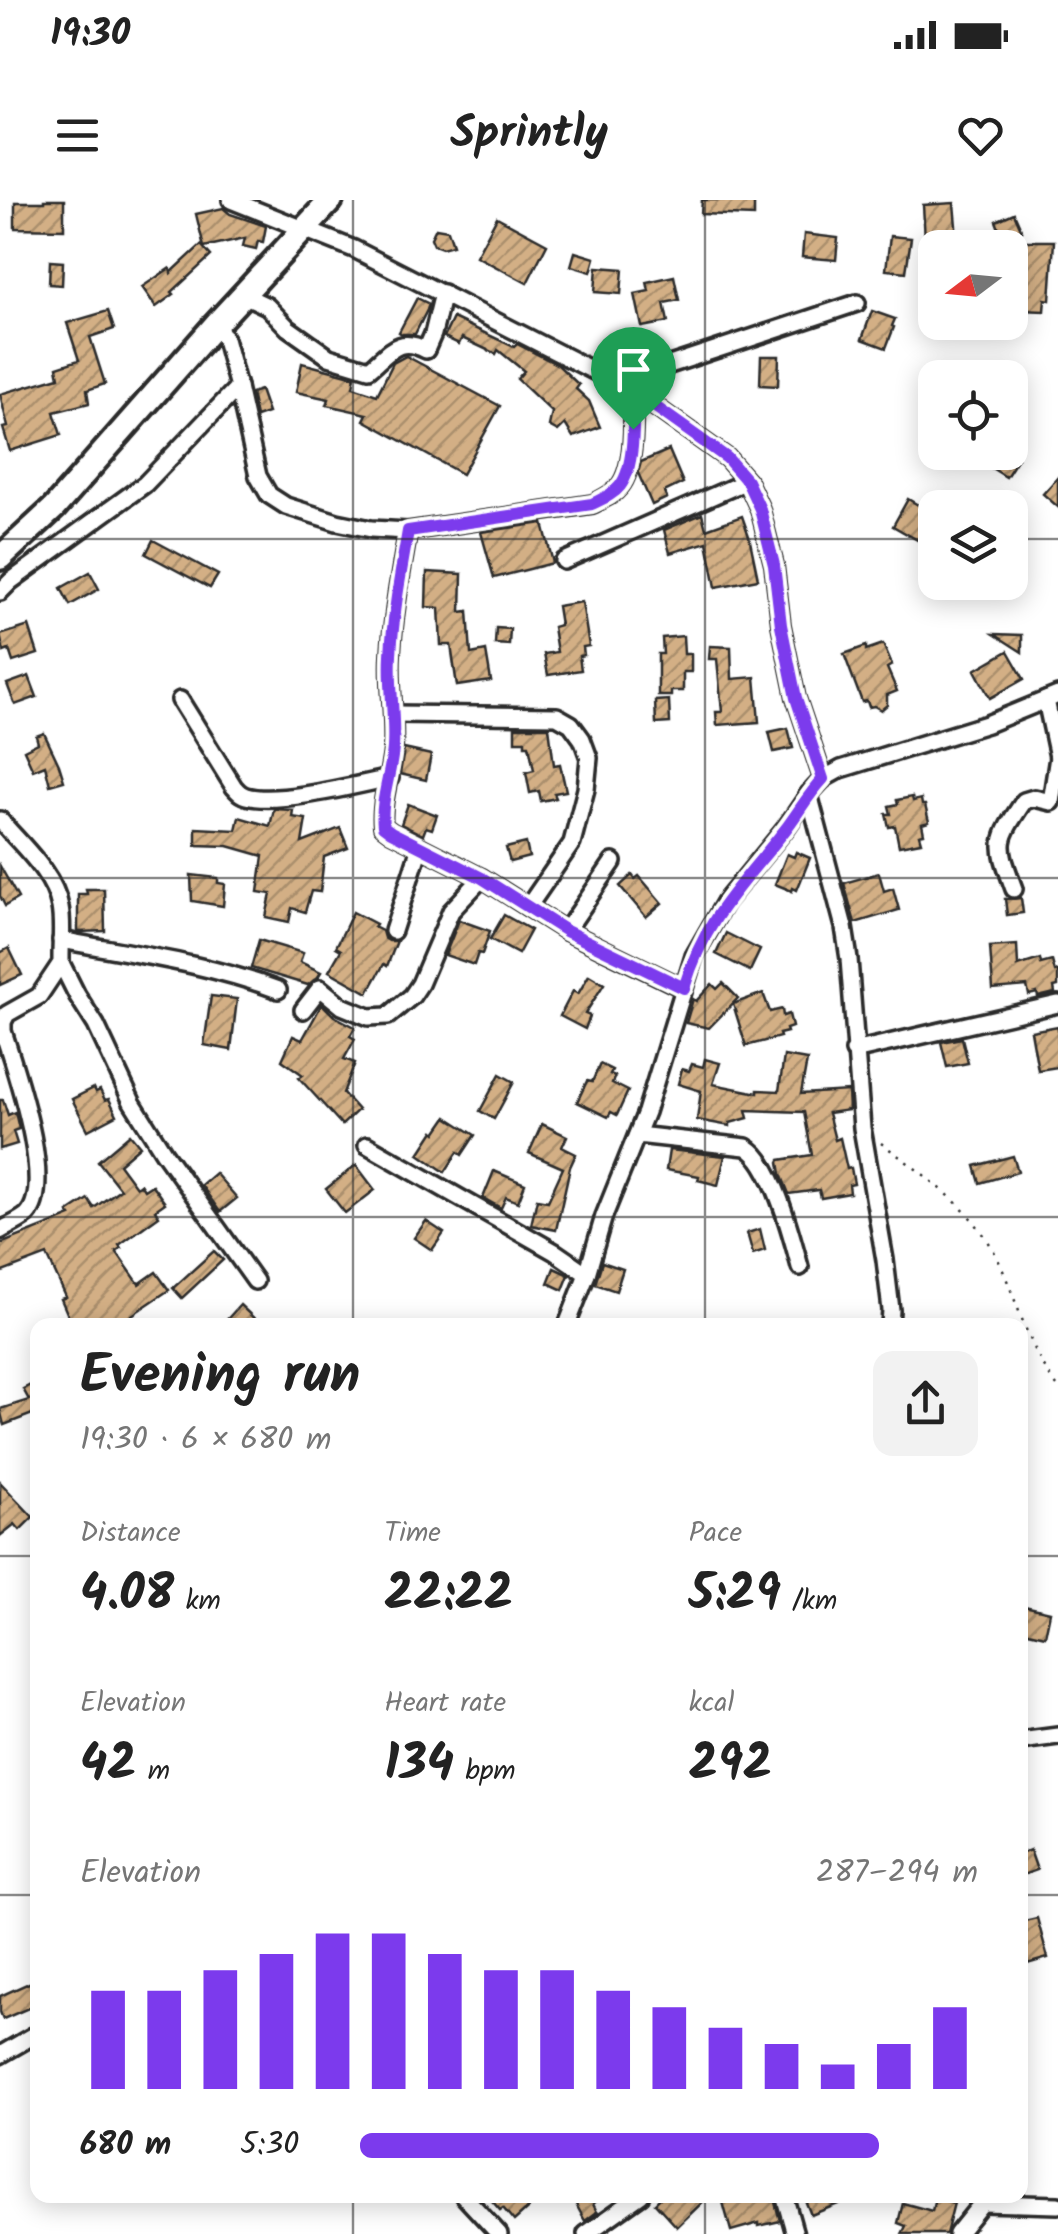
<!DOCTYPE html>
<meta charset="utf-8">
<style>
:root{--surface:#fff;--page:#f2f2f2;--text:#222;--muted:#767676;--accent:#7c3aed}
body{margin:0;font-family:Kalam,sans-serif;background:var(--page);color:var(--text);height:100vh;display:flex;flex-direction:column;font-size:38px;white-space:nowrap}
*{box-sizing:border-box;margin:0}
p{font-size:32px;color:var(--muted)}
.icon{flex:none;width:55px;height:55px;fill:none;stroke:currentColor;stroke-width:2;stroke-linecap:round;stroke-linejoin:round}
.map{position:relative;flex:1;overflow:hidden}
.panel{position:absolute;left:30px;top:1118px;width:998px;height:885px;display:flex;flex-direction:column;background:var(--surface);border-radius:20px;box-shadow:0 5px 25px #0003}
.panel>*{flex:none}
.needle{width:65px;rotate:254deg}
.fabs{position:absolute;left:918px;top:30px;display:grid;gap:20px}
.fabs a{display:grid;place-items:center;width:110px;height:110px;border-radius:20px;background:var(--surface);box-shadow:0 5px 25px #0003;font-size:50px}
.pin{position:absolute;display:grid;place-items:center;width:85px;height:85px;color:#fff;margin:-102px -42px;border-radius:50% 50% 50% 0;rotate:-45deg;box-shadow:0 0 10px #0007}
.pin .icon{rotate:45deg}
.round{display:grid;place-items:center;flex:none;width:105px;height:105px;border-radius:20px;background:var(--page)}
.head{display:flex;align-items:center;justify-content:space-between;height:170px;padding:0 50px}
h1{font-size:55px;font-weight:700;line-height:75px}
.figures{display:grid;grid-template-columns:repeat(3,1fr);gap:15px;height:170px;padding:10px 50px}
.figures div{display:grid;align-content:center}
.figures b{font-size:50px;font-weight:700}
.figures small{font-size:28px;font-weight:400}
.figures p{font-size:28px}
.chart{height:280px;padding:20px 50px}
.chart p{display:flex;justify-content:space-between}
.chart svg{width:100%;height:180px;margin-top:10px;stroke:var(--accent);stroke-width:6}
ul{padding:0 50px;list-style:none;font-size:32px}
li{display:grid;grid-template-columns:160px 120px 1fr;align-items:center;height:75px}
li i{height:25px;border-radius:12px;background:var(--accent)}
.status{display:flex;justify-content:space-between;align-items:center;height:70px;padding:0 50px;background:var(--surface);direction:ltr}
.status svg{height:28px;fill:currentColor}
header{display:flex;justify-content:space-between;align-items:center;height:130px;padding:0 50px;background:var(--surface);font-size:45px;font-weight:700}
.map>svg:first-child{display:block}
.building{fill:url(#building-hatch);stroke:#2b2b2b;stroke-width:2.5}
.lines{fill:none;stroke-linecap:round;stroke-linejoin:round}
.street-casing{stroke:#2b2b2b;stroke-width:22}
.secondary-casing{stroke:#2b2b2b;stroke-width:30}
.path{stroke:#2b2b2b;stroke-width:2.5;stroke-dasharray:2.5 8;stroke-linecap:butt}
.street{stroke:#fff;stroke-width:15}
.secondary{stroke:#fff;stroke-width:22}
.route-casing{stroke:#fff;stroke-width:20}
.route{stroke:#7c3aed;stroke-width:12}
.grid{fill:none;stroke:#2b2b2b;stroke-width:2.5;stroke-opacity:0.55}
</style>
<div class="status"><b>19:30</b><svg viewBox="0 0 49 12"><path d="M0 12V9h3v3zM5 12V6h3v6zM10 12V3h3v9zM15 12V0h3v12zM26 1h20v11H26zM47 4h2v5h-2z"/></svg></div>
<header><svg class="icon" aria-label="menu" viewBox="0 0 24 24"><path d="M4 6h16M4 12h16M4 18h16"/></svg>Sprintly<svg class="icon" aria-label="heart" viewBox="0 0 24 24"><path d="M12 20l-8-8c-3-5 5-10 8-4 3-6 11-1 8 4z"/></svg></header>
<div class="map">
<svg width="1058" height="2034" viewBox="0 0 1058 2034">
<defs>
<pattern id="building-hatch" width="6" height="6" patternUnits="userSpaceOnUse" patternTransform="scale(2.5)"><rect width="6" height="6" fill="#d3af85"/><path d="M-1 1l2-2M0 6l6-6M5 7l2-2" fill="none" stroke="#ab8f6d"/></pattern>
</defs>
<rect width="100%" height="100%" fill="#fff"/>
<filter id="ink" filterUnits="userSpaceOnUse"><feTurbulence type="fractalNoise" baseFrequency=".01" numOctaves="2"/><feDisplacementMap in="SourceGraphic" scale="20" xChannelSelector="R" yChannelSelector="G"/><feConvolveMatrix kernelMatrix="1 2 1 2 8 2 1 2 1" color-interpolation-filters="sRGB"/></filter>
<g filter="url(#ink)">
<g class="building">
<path d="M44,0H64V29L15,28V2H44Z"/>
<path d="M702,0H754V16L701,14Z"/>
<path d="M954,3L957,38L925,40L923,5Z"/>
<path d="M223,8L230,14L266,26L263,42L258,41L256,49L243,46L245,38L204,47L196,14Z"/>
<path d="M1014,13L1022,31L1003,39L996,21Z"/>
<path d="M497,17L547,44L527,83L476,56Z"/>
<path d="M436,28L448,30L453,45L442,48L434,45L431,38Z"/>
<path d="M804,34L838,38L836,60L802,57Z"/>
<path d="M890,36L911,38L906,72L886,70Z"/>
<path d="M1018,41H1054L1050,100L1045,99L1044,111L1021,110L1022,99L1010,98V80H1017Z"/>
<path d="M201,45L211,56L172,92L174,94L156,107L142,87L170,68L171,73Z"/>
<path d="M575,52L595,58L591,72L571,66Z"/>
<path d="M50,61L63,62L62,85L49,84Z"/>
<path d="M597,67L623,69L621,94L595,92Z"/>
<path d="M674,76L679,100L664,103L668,122L642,127L635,94L649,91L647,82Z"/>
<path d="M417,98L429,104L427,110L415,134H402L399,132Z"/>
<path d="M108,111L114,129L90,137L105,184L87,190L89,203L54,212L61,235L10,251L3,228L8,227L0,194L59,177L57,167L79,160L67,123Z"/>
<path d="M872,111L895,119L892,126L894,127L886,148L862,139Z"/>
<path d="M453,118L514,147L517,144L558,165L579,185L576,189L589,201L600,227L573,237L565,224L558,231L549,226L552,212L517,179L524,171L498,150L496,154L462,138L459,144L444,137Z"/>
<path d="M406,156L500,206L462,274L364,220L367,214L327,205L329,199L296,192L302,163L355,177L353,187L377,195L393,163Z"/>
<path d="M761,156H779L778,186L760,185Z"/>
<path d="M260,190L268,213L256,217L251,193Z"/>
<path d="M669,250L683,283L664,292L667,298L652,305L638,273L641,262Z"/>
<path d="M966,252H1009L1018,258L1006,277Z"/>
<path d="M1058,277V307L1043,294Z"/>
<path d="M908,299L935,315V333L928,346L893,326Z"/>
<path d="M702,314L706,329L742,316L749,336L758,379L716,387L707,342L670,353L664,330Z"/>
<path d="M543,323L553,363L494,378L481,332Z"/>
<path d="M153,340L218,375L210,388L146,354Z"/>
<path d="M90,372L99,389L70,405L61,388Z"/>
<path d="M427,372L462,374L461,412L468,411L471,454L486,451L491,481L457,486L451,445H441L439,408L426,407Z"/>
<path d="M582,402L589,446L583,447L584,455L579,456L581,470L548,475L544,454L557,452L553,427L560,425L557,406Z"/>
<path d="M29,426L38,454L13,462L9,450L4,452L0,435Z"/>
<path d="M496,428L510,429L509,445L495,444Z"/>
<path d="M994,434L1022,435V452Z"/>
<path d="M683,436L684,454H691V472H683V491H671V496H658V454H663L662,438Z"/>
<path d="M883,444L892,465L887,468L897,491L887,495V505L881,510L874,506L869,507L867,501L862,502L844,454L866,446V450Z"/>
<path d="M710,446L731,447L732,479L755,477L759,522L717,525L716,512H722L717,459H709Z"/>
<path d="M1008,451L1024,479L990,498L975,470Z"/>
<path d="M29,476L37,497L15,505L7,484Z"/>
<path d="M669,500L670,523L656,524L655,501Z"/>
<path d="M515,527H549L554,565L560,564L566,591L554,593L556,598L541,601L539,591L530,593L526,572L534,570L529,545H525V541H515Z"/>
<path d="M788,528L793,548L774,552L769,532Z"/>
<path d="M44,533L59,565L64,581L50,585L45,565L33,570L24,550L38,543L36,536Z"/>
<path d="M404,549L431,555L426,580L400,574Z"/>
<path d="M912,597L913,601L921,599L922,605H925L929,622L922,624L924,634L919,635L921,642L899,646L895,626L889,627L886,614H891L889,606L898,604L897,600Z"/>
<path d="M408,604L437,615L432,629L426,627L423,635L401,624Z"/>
<path d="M274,609L293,610L292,617L306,619L302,643L340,628L348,648L324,657L320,692L311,691L305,712L292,708L289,722L266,717L271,694L258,692L263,656L228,646L196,645V628L236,630L239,617L270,626Z"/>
<path d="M526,643L529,657L510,662L506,648Z"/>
<path d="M796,652L810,658L797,690L793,688L792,691L775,684L787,654L794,657Z"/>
<path d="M0,666L18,698L5,706L0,696Z"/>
<path d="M879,673L884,691L893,688L899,710L855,723L844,683Z"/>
<path d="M191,675L218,678V683L225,684L223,706L192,701Z"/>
<path d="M632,675L635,679L639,676L662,703L646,717L620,686Z"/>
<path d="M86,689H104L105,731L78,732V694H87Z"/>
<path d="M1021,698L1023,713L1007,715L1005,699Z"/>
<path d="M353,712L376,724L374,727L382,731L384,738L389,741H397L387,766L384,764L368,793L329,771L341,750L336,747Z"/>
<path d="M504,715L531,730L518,754L490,739Z"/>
<path d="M459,720L490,731L482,754L478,753L474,765L445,755Z"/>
<path d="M726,733L760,750L750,771L716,754Z"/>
<path d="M259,740L303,753L300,762L321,772L318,777L308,785L251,768Z"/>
<path d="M1017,745L1018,766L1040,759L1041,764L1052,761L1055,772L1058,771V786L1054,787L1055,793L1038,797L1037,793L1029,795L1027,786L993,789L990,747Z"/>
<path d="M9,748L22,775L0,785V753Z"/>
<path d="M589,775L604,784L585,814L590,816L585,829L560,816L573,791L578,794Z"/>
<path d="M723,783L738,798L709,828L686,823L693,799L696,801L712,784L717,789Z"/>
<path d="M763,793L770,812L782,809L783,816L789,814L792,827L786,829L787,832L779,834L780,837L746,846L733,804Z"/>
<path d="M211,796L237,799L231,850L204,845Z"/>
<path d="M322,804L334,816L355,827L350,836L355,839L344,859L355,863L343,893L358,910L342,925L299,878L303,875L282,860L293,836L302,840Z"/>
<path d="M1058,826V867L1038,870L1031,831Z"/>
<path d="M962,838L968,863L947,867L941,842Z"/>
<path d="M784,856L807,860L801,894L848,891L849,910L828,913L835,940L840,938L847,969L851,968L854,984L849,985L850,993L821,998L819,990L789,994L781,974L779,962L780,960L812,955L804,912L746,910L748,918L730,923V926L697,920L701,891L678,884L682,869L689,871L692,864L703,867L705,859L720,863L713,884L758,893V890L779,891Z"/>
<path d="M600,864L612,870L610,874L615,876L612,883L628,891L617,915L611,912L608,917L577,902L587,881L592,882Z"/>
<path d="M500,874L514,882L494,919L480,911Z"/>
<path d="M94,888L96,892L100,890L105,900L109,899L117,915L88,930L72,899Z"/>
<path d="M0,900H3L8,915L15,912L19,929L13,931L17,944L0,949Z"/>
<path d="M447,917L475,935L462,955L458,952L445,972L419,954L434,931L436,933Z"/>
<path d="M542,924L567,936L562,947L576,954L570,967L556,1030L531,1025L537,999L548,1001L563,968L529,953Z"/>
<path d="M130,934L140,946L119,964L136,987L140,984L144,990L152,985L165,1003L155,1010L159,1016L119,1045L121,1048L116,1051L139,1084L156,1072L169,1090L129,1117L113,1125H72L61,1099L66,1097L47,1055L0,1073V1044L71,1016L68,1012L88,999L94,1008L120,989L98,961Z"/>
<path d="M669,950L725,956L718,985L698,980L699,976L666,970Z"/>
<path d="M1013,956L1018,972L980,983L975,966Z"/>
<path d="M356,965L375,990L345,1013L326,989Z"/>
<path d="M494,971L525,984L518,1002L506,997L501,1008L483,998Z"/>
<path d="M215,973L237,998L220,1012L201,985Z"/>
<path d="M426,1021L444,1033L432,1050L414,1038Z"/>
<path d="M760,1029L765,1050L753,1054L747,1033Z"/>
<path d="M214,1051L223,1060L182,1098L173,1088Z"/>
<path d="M602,1062L623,1069L616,1091L595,1084Z"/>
<path d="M554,1068L569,1075L563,1090L548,1083Z"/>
<path d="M240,1105L261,1125H222Z"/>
<path d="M38,1181V1217L35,1213L4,1225L0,1209L29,1200L23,1189Z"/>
<path d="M0,1282L33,1317L20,1330L15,1324L0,1336Z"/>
<path d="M1020,1405L1050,1412L1045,1436L1020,1430Z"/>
<path d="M1030,1650L1037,1670L1020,1676V1654Z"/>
<path d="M1037,1718L1048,1758L1020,1766V1722Z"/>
<path d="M38,1779V1804L3,1819L0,1812V1796Z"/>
<path d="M487,1995H543L514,2021L503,2008L500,2010Z"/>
<path d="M571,1995H604L593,2004L597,2012L585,2021Z"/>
<path d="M663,1995H710L677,2027L655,2003Z"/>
<path d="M721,1995H773L780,2021L759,2026V2023L731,2031Z"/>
<path d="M803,1995H858V1996L811,2015Z"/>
<path d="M935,1998L954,2003L946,2034H902L906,2026L898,2023L903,2003L932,2011Z"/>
</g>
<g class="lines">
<defs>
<g id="street">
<path d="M231,0L354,49L633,191L727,258L747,281L760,309L774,365L781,425L796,498L823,579"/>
<path d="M244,95L267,106L288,128L329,157L369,169C391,151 398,136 426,150L433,134L443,93"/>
<path d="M216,124L225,139L238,187L258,276L269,295L286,306L337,322L371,329L408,331L593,304C602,299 613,295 620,286C636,266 633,216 633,191"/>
<path d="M615,183L857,103"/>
<path d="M408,331C401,372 393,413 391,455C389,486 395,517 393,549C391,573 380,603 383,626L391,632L482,678L566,731L683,788"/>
<path d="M564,361L747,281"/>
<path d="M0,392L11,381L145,284L238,187"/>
<path d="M180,500L234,587C239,592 239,594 246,596C278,605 356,585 390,578"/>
<path d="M1046,500L1058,557"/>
<path d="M394,514L557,516L571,524L582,539L589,558L586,589L572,643L528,707"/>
<path d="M809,594L844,727L849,759L862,928L885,1060L891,1110L890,1125"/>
<path d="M0,620C21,645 54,673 60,707C63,722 61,740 61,756V763L39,796L7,814L3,822V831C14,867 56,985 27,1015C20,1021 8,1026 0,1031"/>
<path d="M1014,689C997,642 996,643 1024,601L1034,598L1051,602L1058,557"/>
<path d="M393,731L420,647"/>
<path d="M566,731L613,662"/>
<path d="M61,740C134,754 209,764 278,790"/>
<path d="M61,763L77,795L96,825L132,902L164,953L255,1081"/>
<path d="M303,810L320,788L342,806L369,817L388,816L412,796L420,784L451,711L482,678"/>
<path d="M854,851L1058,804"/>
<path d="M637,935L746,947C773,961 792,1037 800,1067"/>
<path d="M367,945L555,1052L587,1074"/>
<path d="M567,1125L587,1074L604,1016L646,912L694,756L725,702L785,629L809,594L823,579L841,569L987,524L1058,495"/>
<path d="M1020,1541L1058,1536"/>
<path d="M0,1855L38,1833"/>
<path d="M463,1995L499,2034"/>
<path d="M784,1995L795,2034"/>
<path d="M982,2003L1058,2005"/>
<path d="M586,2034L641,1995"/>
<path d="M957,2034L982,2003L984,1997"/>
</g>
<path id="secondary" d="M0,358L54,308L216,124L331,0"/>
</defs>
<use href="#street" class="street-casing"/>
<use href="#secondary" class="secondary-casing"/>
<path class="path" d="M881,943C923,974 972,1007 996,1055C1017,1098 1028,1150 1058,1187"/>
<use href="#street" class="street"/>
<use href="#secondary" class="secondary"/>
</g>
</g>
<g class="lines" filter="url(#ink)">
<defs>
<path id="route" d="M633,191L727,258L747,281L760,309L774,365L781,425L796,498L823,579C808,595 798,613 785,630C741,686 706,716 684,788L566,731L482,678L391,632L383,626C380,601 391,574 393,548C395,517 389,486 391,455C393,413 401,372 408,331L592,304C602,299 613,295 620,286C636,266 633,216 633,191Z"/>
</defs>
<use href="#route" class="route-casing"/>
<use href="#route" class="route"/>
</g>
<path class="grid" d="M353,0V1125M705,0V1125M0,339H935M1010,339H1058M0,678H1058M0,1017H1058M0,1356H38M1020,1356H1058M0,1695H38M1020,1695H1058M353,1995V2034M705,1995V2034"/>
</svg>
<div class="fabs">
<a><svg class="needle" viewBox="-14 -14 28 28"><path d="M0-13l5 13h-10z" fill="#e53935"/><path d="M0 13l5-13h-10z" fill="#767676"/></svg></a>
<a><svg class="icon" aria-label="locate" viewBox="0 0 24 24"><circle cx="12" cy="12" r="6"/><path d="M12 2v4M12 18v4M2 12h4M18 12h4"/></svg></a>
<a><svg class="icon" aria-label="layers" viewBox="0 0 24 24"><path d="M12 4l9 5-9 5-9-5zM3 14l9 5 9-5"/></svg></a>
</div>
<div class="pin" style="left:633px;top:229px;background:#1e9e55"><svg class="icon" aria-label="arrive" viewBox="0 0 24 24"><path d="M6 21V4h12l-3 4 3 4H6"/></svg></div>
<section class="panel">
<div class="head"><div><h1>Evening run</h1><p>19:30 · 6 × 680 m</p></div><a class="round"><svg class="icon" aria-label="share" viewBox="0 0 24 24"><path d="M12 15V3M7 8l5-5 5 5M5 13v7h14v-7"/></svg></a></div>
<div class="figures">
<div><p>Distance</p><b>4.08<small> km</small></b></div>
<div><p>Time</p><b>22:22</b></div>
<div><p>Pace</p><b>5:29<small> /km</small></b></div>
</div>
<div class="figures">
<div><p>Elevation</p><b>42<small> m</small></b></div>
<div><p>Heart rate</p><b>134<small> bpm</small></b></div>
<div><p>kcal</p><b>292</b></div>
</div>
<div class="chart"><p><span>Elevation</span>287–294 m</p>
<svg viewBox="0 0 160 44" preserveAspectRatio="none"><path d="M5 44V20M15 44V20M25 44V15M35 44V11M45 44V6M55 44V6M65 44V11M75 44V15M85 44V15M95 44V20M105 44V24M115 44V29M125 44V33M135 44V38M145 44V33M155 44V24"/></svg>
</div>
<ul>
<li><b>680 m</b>5:30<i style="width:84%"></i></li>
</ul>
</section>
</div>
